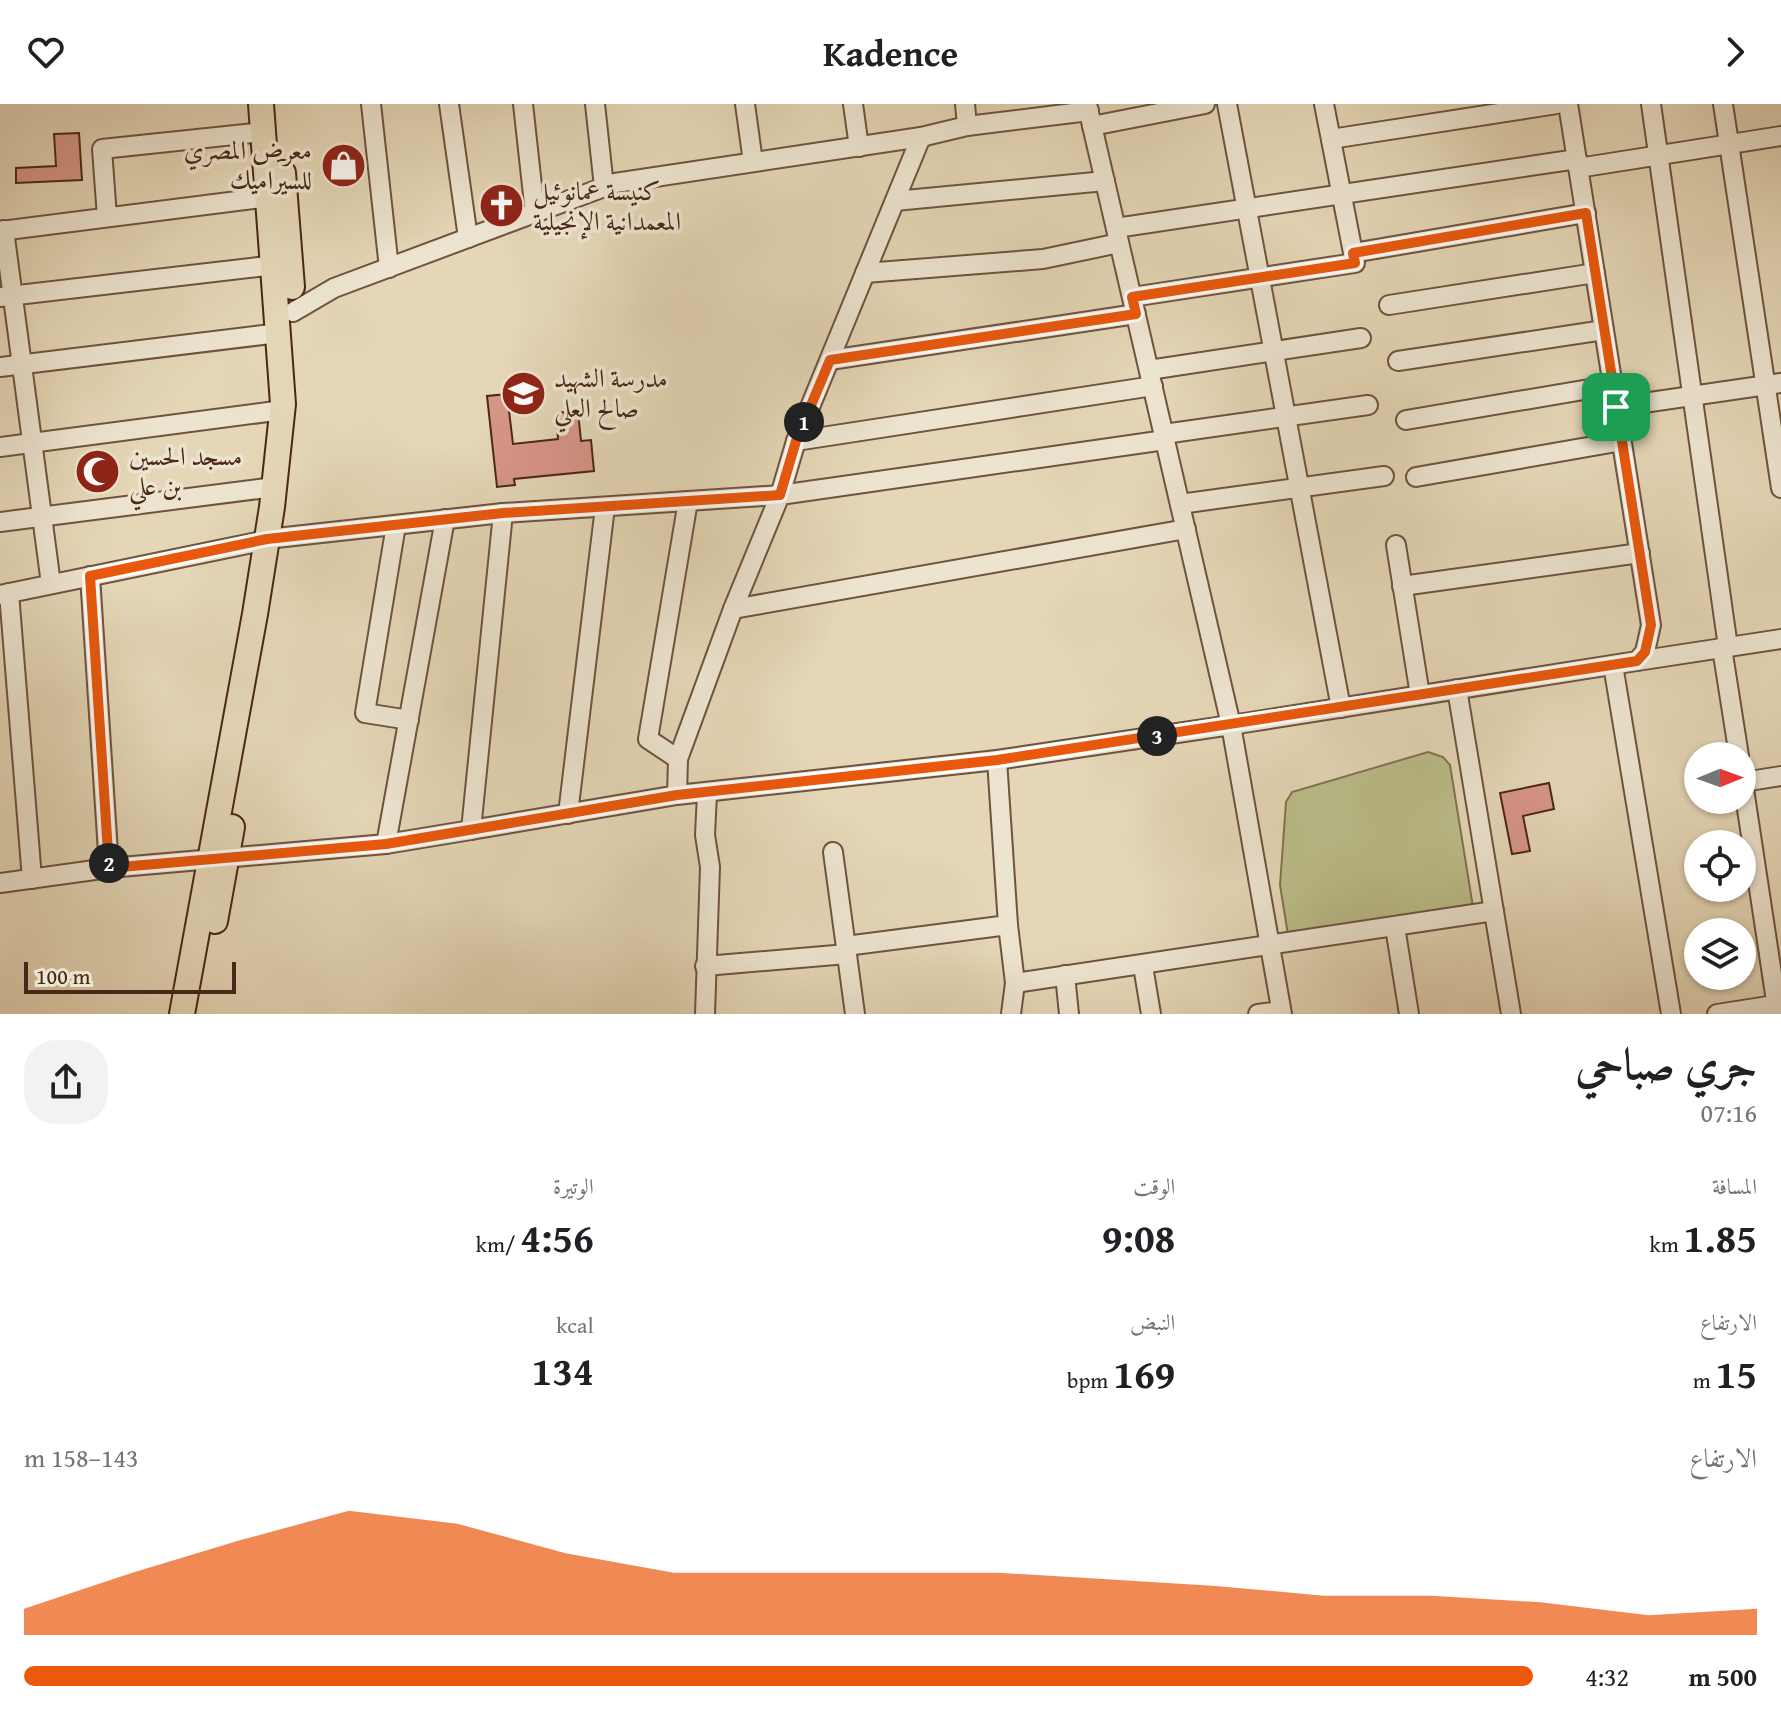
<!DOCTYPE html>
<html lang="ar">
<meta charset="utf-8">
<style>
:root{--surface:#fff;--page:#f2f2f2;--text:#202124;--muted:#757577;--accent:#ea580c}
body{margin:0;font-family:"Gentium Book Plus",Amiri,serif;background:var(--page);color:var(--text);direction:rtl;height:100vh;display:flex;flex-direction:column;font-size:30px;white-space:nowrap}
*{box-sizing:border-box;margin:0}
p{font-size:26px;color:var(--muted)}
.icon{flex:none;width:44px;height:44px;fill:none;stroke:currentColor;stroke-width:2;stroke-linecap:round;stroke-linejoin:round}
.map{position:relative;height:910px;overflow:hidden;direction:ltr}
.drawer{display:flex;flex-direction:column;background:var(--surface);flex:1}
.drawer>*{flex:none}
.needle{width:52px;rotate:89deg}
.tools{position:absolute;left:1684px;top:638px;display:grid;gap:16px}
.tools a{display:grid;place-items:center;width:72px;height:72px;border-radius:50%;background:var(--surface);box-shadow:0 2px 6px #0004;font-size:40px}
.scale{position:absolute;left:24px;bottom:20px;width:212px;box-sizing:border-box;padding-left:8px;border:4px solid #4a2717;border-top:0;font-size:22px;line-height:28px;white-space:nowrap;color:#4a2717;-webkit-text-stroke:6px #ede4d0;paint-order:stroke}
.pin{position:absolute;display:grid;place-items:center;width:68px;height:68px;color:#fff;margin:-34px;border-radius:16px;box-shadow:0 4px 12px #0006}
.km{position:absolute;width:40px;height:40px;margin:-20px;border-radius:50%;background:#222;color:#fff;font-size:22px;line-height:40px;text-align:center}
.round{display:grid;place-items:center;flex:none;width:84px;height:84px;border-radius:32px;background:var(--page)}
.head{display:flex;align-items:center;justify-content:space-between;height:136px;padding:0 24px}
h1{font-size:44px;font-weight:800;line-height:60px}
.stats{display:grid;grid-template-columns:repeat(3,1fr);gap:12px;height:136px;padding:8px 24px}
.stats div{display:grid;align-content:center}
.stats b{font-size:40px;font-weight:800}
.stats small{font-size:22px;font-weight:400}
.stats p{font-size:22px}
.chart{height:224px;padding:16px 24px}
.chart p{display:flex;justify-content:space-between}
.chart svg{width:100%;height:144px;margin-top:8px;fill:var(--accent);opacity:.7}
ul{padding:0 24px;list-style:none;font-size:26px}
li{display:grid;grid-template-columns:128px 96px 1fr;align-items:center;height:60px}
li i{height:20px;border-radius:10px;background:var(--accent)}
header{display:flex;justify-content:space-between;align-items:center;height:104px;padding:0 24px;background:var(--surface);font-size:36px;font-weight:800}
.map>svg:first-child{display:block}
.garden{fill:#babc89;stroke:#827250;stroke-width:2}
.building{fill:#d79588;stroke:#4a2717;stroke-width:2}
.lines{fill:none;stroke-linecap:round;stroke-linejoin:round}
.minor-casing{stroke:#70533f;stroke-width:22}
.major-casing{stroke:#4a2717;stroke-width:28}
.minor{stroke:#ede4d0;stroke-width:18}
.major{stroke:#e4d6b6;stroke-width:24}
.route-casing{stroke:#fff;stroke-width:16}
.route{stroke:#ea580c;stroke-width:10}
.labels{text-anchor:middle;stroke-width:7;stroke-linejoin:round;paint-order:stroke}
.poi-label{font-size:26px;fill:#4a2717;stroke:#ede4d0;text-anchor:start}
</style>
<header><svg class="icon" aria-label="forward" viewBox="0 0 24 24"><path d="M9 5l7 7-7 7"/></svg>Kadence<svg class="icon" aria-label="heart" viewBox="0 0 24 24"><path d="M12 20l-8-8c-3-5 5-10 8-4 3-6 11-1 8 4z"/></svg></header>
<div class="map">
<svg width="1781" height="910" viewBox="0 0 1781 910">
<rect width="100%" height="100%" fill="#e4d6b6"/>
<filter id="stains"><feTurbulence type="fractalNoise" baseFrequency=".0025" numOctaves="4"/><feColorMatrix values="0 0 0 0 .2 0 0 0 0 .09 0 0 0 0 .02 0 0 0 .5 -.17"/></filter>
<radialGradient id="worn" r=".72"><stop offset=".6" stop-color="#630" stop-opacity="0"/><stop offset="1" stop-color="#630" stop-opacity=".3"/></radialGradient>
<path class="garden" d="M1428,648L1443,653L1450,661L1473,803L1288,831L1280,781L1286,698L1292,688Z"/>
<g class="building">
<path d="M79,29L82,76L16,79V64L56,62L54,30Z"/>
<path d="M507,290L513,340L558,335L556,309L578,307L581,337L591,336L594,367L514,375L515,381L497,383L487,292Z"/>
<path d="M1549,679L1554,705L1523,712L1530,747L1512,750L1500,689Z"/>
</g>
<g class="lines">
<defs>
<g id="minor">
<path d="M371,0L389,164"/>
<path d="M449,0L468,134"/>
<path d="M523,0L535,109"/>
<path d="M595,0L604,83"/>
<path d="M745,0L753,58"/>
<path d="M853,0L859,43"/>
<path d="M965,0L967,22"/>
<path d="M1087,0L1231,621L1637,557L1645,548L1651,521L1568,0"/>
<path d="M1227,0L1341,604"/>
<path d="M1651,0L1728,543"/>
<path d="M1723,0L1781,384"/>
<path d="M1092,22L1205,0"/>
<path d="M921,33L967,22L1089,7"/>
<path d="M1331,35L1557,0"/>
<path d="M1578,64L1781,32"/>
<path d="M895,97L1105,77"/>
<path d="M107,113L102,45L263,28"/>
<path d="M1116,124L1577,55"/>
<path d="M4,126L51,480"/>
<path d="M0,127L269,93"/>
<path d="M1353,149L1586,109"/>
<path d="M865,169L1043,155L1119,139"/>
<path d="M0,193L275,161"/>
<path d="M1132,193L1355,159L1324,0"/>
<path d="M1389,201L1595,169"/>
<path d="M830,256L1136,210"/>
<path d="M1398,257L1604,226"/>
<path d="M0,263L279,229"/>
<path d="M1149,266L1361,234"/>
<path d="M1616,303L1781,279"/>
<path d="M1406,316L1613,281"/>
<path d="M1164,330L1368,301"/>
<path d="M796,337L1153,282"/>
<path d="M0,343L283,306"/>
<path d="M1416,373L1622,337"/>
<path d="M1180,400L1384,372"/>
<path d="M503,409L471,726L677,691L678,655L733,505L780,391L1165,336"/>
<path d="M445,415L386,740L471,726"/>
<path d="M0,418L274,383"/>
<path d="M396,421L365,609L409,616"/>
<path d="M267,435L503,409L780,391L796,337L921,33L615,79L334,184L293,208"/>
<path d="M1396,441L1420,591"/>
<path d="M90,472L109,764"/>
<path d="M1402,482L1640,449"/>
<path d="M9,489L32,775"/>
<path d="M0,491L267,436"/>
<path d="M733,505L1186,425"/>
<path d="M1722,544L1739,652"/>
<path d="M1637,557L1781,535"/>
<path d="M1613,561L1671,910"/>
<path d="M1457,585L1511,910"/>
<path d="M678,655L648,635L688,397"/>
<path d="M1742,672L1778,910"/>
<path d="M1743,678L1781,672"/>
<path d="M677,691L997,656L1231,621L1282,910"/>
<path d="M568,710L605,403"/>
<path d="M833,748L855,910"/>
<path d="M0,779L109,764L386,740"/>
<path d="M1008,821L1015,879L1011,910"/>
<path d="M1395,823L1409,910"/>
<path d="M846,842L1008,821L997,656"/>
<path d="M705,862L847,850"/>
<path d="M1143,862L1151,910"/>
<path d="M1065,871L1069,910"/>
<path d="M1015,879L1494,807"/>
<path d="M705,910L710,763L705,731L707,690"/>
<path d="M1258,910L1281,907"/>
<path d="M1717,910L1781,900"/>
</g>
<g id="major">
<path d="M283,69L292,183"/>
<path d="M215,817L232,723"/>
<path d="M182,910L255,510L272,403L283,300L261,0"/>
</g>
</defs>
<use href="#minor" class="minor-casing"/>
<use href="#major" class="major-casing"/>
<use href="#minor" class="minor"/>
<use href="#major" class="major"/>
</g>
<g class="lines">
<defs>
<path id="route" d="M1586,109L1651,521L1645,548L1637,557L997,656L677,691L386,740L109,764L90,472L267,435L503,409L780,391L796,337L830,256L1136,210L1132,193L1355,159L1353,149Z"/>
</defs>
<use href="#route" class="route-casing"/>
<use href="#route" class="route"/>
</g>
<defs>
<symbol id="shop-disc" viewBox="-11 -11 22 22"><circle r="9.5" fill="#8f2418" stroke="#ede4d0"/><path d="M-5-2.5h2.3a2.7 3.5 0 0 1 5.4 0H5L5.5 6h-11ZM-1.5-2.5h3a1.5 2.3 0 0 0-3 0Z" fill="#fff"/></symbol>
<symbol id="church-disc" viewBox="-11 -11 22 22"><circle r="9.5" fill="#8f2418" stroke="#ede4d0"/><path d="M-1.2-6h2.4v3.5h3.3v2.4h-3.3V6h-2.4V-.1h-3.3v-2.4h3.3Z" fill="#fff"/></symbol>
<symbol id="school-disc" viewBox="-11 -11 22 22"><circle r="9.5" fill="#8f2418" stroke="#ede4d0"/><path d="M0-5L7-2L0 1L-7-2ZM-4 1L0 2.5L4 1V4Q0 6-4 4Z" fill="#fff"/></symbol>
<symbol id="mosque-disc" viewBox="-11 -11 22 22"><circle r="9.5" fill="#8f2418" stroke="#ede4d0"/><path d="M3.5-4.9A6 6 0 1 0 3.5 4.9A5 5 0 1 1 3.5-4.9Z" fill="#fff"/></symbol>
</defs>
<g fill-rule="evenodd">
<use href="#shop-disc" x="318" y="36" width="51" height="51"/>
<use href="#church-disc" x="476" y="76" width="51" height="51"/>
<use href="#school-disc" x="498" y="264" width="51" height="51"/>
<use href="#mosque-disc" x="72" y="342" width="51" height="51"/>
</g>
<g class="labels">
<g class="poi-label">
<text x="312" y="55" text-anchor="end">معرض المصري<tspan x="312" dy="30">للسيراميك</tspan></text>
<text x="533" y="96">كنيسة عمانوئيل<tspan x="533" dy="30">المعمدانية الإنجيلية</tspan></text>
<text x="554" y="283">مدرسة الشهيد<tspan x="554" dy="30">صالح العلي</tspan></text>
<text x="129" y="361">مسجد الحسين<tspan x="129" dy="30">بن علي</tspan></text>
</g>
</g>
<rect width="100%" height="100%" filter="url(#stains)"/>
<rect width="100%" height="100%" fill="url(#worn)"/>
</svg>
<div class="tools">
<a><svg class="needle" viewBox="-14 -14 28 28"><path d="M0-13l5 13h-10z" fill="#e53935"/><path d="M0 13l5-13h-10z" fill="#757577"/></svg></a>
<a><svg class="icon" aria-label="locate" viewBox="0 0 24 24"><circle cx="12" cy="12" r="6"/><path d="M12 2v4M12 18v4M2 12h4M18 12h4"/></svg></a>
<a><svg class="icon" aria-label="layers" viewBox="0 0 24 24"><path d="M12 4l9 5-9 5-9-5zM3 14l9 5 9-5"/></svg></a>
</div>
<div class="scale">100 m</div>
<div class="pin" style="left:1616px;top:303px;background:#1e9e55"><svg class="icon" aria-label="arrive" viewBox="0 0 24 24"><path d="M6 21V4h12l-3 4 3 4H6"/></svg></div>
<b class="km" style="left:804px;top:318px">1</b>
<b class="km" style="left:109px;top:759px">2</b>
<b class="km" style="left:1157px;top:632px">3</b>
</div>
<section class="drawer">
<div class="head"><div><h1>جري صباحي</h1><p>07:16</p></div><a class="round"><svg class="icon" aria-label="share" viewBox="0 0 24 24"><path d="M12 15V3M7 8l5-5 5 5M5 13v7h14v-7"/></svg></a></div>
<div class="stats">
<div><p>المسافة</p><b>1.85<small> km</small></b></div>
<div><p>الوقت</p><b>9:08</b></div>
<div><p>الوتيرة</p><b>4:56<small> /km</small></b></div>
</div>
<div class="stats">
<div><p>الارتفاع</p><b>15<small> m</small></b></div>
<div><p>النبض</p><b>169<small> bpm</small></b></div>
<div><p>kcal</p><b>134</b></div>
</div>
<div class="chart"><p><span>الارتفاع</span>143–158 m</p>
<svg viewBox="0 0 160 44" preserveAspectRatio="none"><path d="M0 44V36L10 25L20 15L30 6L40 10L50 19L60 25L70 25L80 25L90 25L100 27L110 29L120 32L130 32L140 34L150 38L160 36V44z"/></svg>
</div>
<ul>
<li><b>500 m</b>4:32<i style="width:100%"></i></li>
</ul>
</section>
